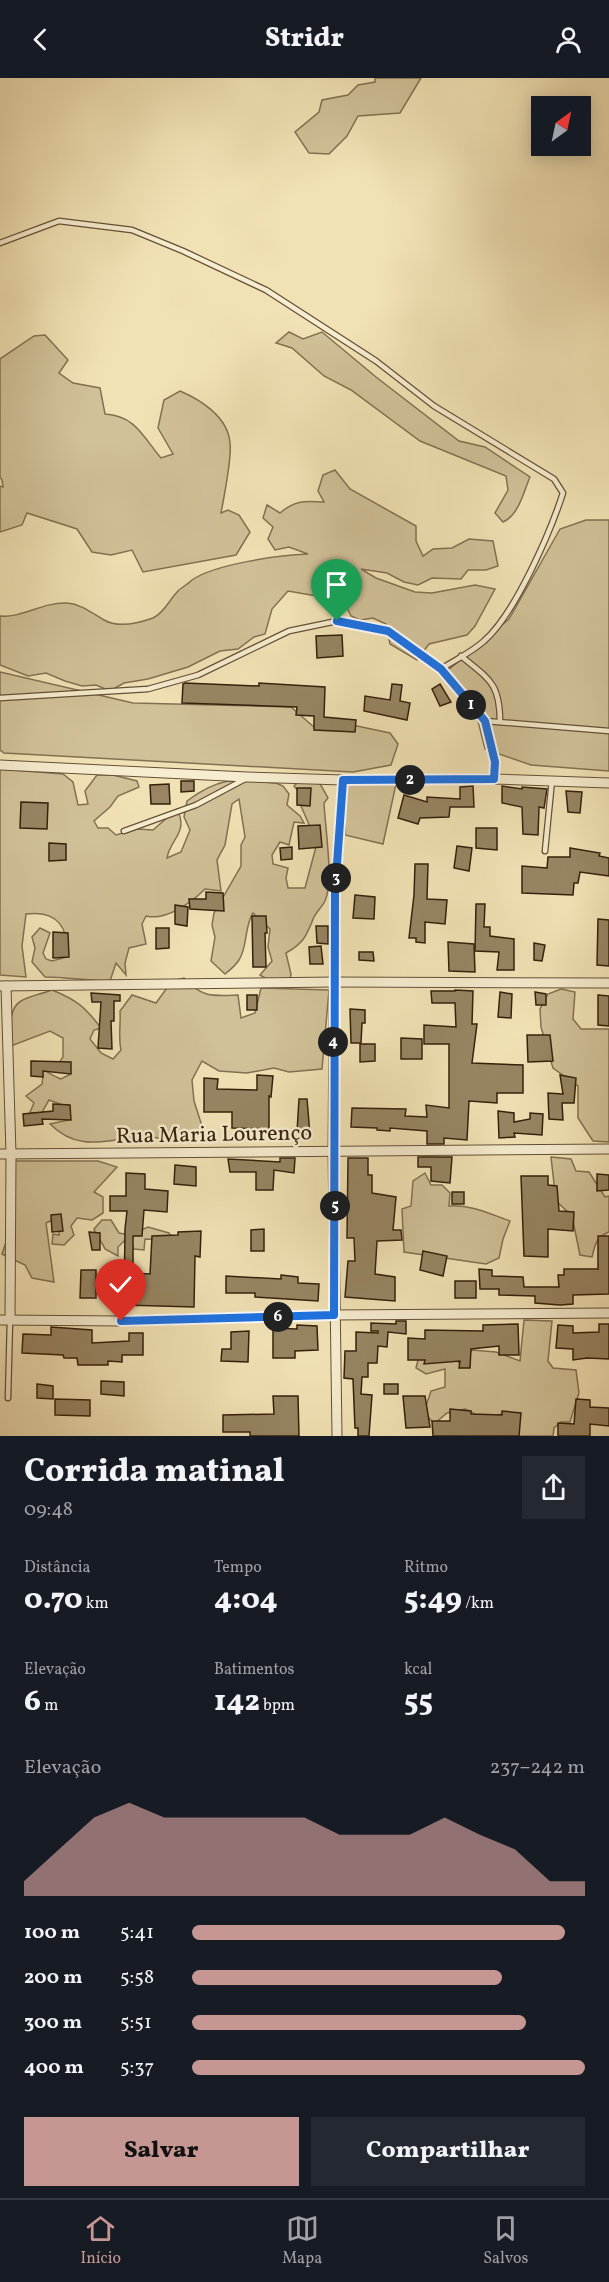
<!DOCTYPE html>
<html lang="pt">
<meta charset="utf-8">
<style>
:root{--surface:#171b24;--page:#242831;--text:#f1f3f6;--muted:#9ea1a6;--line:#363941;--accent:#c59692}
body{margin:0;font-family:Vollkorn,serif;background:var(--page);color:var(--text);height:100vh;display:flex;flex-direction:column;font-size:22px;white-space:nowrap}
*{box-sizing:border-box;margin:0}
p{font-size:20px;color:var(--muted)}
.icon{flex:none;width:33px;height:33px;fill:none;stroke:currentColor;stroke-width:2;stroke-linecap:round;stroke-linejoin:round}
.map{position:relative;height:1358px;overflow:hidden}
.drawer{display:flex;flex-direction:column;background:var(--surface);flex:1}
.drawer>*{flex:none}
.needle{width:39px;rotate:33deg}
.controls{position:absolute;left:531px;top:18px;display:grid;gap:12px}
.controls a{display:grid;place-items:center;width:60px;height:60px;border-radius:0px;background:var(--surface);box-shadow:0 3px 15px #0003;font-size:30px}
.pin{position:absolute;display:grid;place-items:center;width:51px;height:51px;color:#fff;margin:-62px -26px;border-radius:50% 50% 50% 0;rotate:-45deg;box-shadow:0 0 6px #0007}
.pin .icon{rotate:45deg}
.km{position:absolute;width:30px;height:30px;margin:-15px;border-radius:50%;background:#222;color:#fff;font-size:16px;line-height:30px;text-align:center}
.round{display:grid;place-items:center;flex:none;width:63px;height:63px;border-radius:0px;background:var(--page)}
.head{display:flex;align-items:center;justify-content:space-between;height:102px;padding:0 24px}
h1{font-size:33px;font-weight:800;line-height:45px}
.figures{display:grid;grid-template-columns:repeat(3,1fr);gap:9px;height:102px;padding:6px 24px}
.figures div{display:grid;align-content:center}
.figures b{font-size:30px;font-weight:800}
.figures small{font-size:16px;font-weight:400}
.figures p{font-size:16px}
.chart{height:168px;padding:12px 24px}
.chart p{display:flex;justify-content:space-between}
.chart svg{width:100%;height:108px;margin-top:6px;fill:var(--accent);opacity:.7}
.primary-button{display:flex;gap:12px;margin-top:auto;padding:12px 24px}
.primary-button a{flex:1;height:69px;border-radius:0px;background:var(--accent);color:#111;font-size:24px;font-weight:800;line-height:69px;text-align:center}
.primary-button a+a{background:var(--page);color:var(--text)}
ul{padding:0 24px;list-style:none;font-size:20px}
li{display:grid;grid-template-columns:96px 72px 1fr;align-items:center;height:45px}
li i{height:15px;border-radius:8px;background:var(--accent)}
header{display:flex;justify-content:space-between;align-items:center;height:78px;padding:0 24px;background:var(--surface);font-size:27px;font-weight:800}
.tabs{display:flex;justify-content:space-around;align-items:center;height:84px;border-top:2px solid var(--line);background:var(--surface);font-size:16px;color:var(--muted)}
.tabs a{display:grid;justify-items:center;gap:3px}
.tabs .on{color:var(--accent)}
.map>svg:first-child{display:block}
.green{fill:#d1c198;stroke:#837052;stroke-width:1.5}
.building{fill:#978563;stroke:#35200b;stroke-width:1.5}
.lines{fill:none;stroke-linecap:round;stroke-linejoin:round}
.lane-casing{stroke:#645036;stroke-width:7}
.street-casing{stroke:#645036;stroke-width:11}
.lane{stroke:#f6eccf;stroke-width:4.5}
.street{stroke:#f6eccf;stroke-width:9}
.route-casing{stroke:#fff;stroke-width:12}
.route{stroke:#1a73e8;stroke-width:8}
.labels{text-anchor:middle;stroke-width:5;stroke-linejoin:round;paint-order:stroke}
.street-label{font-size:22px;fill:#35200b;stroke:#f6eccf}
</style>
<header><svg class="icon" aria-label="back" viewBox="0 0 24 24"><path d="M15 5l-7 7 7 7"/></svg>Stridr<svg class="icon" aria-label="person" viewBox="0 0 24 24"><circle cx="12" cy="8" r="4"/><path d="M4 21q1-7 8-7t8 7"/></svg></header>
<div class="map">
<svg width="609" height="1358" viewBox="0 0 609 1358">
<rect width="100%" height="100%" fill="#f1e2b5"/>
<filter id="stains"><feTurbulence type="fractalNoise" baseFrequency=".00333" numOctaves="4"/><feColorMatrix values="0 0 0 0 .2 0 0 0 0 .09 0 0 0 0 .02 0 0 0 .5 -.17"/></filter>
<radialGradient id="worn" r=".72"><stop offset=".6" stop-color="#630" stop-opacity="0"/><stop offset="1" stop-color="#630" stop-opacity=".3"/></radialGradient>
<g class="green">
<path d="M375,0H421L400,35L358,38L347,58L329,76L309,75L295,54L319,34L322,22L348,17L358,7L375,4Z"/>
<path d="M289,254L303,261L322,254L376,299L459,363L485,369L530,399C523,415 519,437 503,444L495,435L508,412L506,398L420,363L351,312L324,298L292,270L276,265Z"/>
<path d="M45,257L68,282L59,295L73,305L100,310L105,336C136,338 143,359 161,380L173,376L158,350L164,322L180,313C201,322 228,339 230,365C232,379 224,419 221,435L228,432L239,437L250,454L236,477L143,494L132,472L111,477L92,474L77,451L27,435L22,447L0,454V408L3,409L2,402L0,399V281L34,258Z"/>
<path d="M335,392L350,411L416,448V463L423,478L433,471L452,470L469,461L493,463L498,488L486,492H468L461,501L432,500L418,507L404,504L387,495L361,491L376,500L415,514L432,515L475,507L495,511L475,548L467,557L429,566L417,582L390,566L386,546L373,540L360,542L351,538L346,528L334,521L288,513L272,531L265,556L254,559L238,571L220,573L188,589L148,601L124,605L110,613L96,607L82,608L65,603L46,595L28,598L0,587V538C23,540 42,524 67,525C81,526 92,535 104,542C118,550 139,545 153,540C165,534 169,522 178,513C182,509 188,506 192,502C215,486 280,477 308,476L289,469L275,472L268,461L273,449L263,440L267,427L280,435C295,422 304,423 324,424L318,413L323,397Z"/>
<path d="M586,442H609V693L531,687L485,671L473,623L447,593L509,541L560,451Z"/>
<path d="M0,594L133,625L291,629L314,649L357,648L390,655L398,666L391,687L353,694L4,675L0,672Z"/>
<path d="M0,691L63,696L73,704L78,727L88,726L85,713L97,697H113L137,703L139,709L118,718L110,729L94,743L98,750H108L116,757L137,751L153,752L177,731C189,755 170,761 167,780L181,774L190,752L184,739L187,723C222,697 236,702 276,705L283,708L289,716L287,727L300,738L304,745L294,744L289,767L280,764L272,777L273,786L288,790L286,800L288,810H305L317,765L301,728L305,721L294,708L300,702L319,704L328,720L324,725C325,749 334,803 325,823C322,829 317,833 314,839C306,858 305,864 286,875L291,896L290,902H268L260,897L272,883L268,869L270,851L253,835C244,849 248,868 239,882C236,887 230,892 225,896L211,883L215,859L212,847L214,835L241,788V767L245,759L239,721L232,726L225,767L217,782L221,813L205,811C191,825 166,843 146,838L142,846L146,866L129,870L125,885L126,897L116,885L110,903C88,903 68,899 45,899L32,884L35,870L32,859L40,850L50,855L43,875L46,881L52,883L67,879C69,850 58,832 26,836L22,868L26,899L0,897Z"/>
<path d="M345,704L396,706L383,766L345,757Z"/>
<path d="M184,900C202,920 213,918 238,917L241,940L255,935L261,910L329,912L322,991L289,994L274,990L247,995L219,993L202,983L192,1002L194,1023L202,1048L193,1065C178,1064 160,1059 147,1059C111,1059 81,1077 50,1046L69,1042L68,1029L49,1022L40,1038L30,1034L34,1025L26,1018L42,1006L43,998L33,987C44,991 51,997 61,1001L69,997L70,987L59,985L63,979V960L50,953L11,968C11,955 7,931 21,923C29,918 42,916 52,912C77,922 85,929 101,950L94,952L90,961L101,975L113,981L121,972C118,958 121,947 120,933L132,917L156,925L172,903Z"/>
<path d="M561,911L575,914L573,941L581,951H609V1064L593,1063L578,1040V1008L553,990L541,949L540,931L548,916Z"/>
<path d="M551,1079L571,1081L576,1093L589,1094L605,1119L609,1118V1154C596,1159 595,1167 592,1179L580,1177L572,1138L556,1123Z"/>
<path d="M13,1083H98L117,1089L94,1114L103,1119V1135L92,1142L77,1140L71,1148L74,1157L64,1167L52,1166L53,1156L59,1157V1139L46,1145L54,1204L32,1200L25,1187L2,1176L6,1164L15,1155Z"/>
<path d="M425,1095L431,1107H442L450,1115L449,1128C470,1126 490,1136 510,1143L503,1161L499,1180L486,1186L404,1174L402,1131L411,1128L413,1103Z"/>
<path d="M102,1142H111L119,1155L130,1157L148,1149L169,1155L173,1162L145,1161L144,1172L134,1171L130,1165L124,1163L118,1169V1178L105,1171C102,1163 96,1159 94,1151Z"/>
<path d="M524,1242L552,1243L548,1283L553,1290L576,1292L579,1315L570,1344H561L554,1350L553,1358H518L502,1336L483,1340L465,1331L447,1335L434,1346L424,1334L431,1313L445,1309V1291L426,1296L416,1290L419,1278L453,1280L463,1288L472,1272L496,1274L520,1283Z"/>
</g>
<g class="building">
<path d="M342,557L343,578L317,580L316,558Z"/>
<path d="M185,605L259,608V605L325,609L324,639L356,642L355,654L314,652V638L296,637L297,629L182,625L183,606Z"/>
<path d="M392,606L402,607L400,623L410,625L407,642L364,633L365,618L390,622Z"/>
<path d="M440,606L451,624L440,628L432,611Z"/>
<path d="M181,703H194V713L181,714Z"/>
<path d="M169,706L170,726H151L150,707Z"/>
<path d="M473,708L474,729H450L449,739L420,740L418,746L398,740L404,717L427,724V719L460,721V709Z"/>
<path d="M502,708L522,711V709L547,711L544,730L539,729L538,757L523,756L522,729L502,725Z"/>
<path d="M297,710H311L310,728L297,727Z"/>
<path d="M566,713L582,714L580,735L568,734Z"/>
<path d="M21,724L48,725L47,751L20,750Z"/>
<path d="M320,747L322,769L299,771L298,748Z"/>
<path d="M476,750H497V772L476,770Z"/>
<path d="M49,765L66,766V782L49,783Z"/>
<path d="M457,768L472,770L469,793L454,790Z"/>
<path d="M292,769V781L281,782L280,770Z"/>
<path d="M570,770L600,775L599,778L609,780V798L580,794L578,805H574L573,817L522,815V788L547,790L548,779H570Z"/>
<path d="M415,786H428L427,821L447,822L445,846L425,844V865L416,864V860H409L414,817Z"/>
<path d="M206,814L223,815L224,833L190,831L189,821H206Z"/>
<path d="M355,817L375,819L374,841L353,840Z"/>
<path d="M476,826H485L484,849H490V858L514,861V892H497L499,874L475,873Z"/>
<path d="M175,827L188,829L187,848L175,846Z"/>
<path d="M252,838H266L267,855H265L266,889H253Z"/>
<path d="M598,841L609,842V888L597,887Z"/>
<path d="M316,848H328V866L317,865Z"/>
<path d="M156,850H169V870L156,871Z"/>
<path d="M53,854L68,855L69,879L53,880Z"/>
<path d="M448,864L474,866L475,894L449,893Z"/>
<path d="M534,865L545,867L542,883L534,882Z"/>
<path d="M321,868L323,886H310L309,869Z"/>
<path d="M359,874H373L374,883L359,882Z"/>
<path d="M455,912L473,913L472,946H477L472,985L523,987V1015H497V1025L469,1023L467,1062L444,1060V1066H427V1053L390,1050V1053L377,1052V1050L351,1049L352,1030L406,1031L405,1038L427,1039L426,1027L449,1030V966H424V947L456,949L455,925H432L431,913H455Z"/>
<path d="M500,914L512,916L511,940L498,939Z"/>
<path d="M535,914L546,916V927H536Z"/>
<path d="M91,915L120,917V923H114V943H111L112,971L98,970L101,924H92Z"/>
<rect x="247" y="917" width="10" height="15"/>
<path d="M598,917L609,918V948L598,947Z"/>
<path d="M350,931L365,932V945H362L361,965H351Z"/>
<path d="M527,957H550L553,983L528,984Z"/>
<path d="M401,960L422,961V981H401Z"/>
<path d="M360,966H375V983L360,984Z"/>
<path d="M31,983L71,984V996L43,993V999L31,998Z"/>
<path d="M257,997L273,998L271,1019L269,1018V1051L232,1050V1034H204V1000L218,1001L217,1011L257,1012Z"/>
<path d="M560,997L576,1000L574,1025H562L563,1042L549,1041L548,1015L563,1016Z"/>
<path d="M299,1021H307L310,1057L297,1054Z"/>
<path d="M53,1026L70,1027L71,1042L42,1041L43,1046L24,1048L23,1036L53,1033Z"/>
<path d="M498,1033L514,1035V1044L530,1041V1035L543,1036L542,1057L514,1055L515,1059L499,1060Z"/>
<path d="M418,1079H452L450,1105L431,1103V1089H418Z"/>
<path d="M280,1080H295L294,1095L274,1092L273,1112H256V1094H230L228,1081L280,1084Z"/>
<path d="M348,1080H368V1097H372V1115L396,1119L393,1152H401L402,1162L377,1163L375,1196L395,1199V1223L345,1219L348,1183H355L354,1160H347Z"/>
<path d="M175,1087L196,1089V1108L174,1106Z"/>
<path d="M126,1095L145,1096V1111L168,1113L167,1134L144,1132L142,1158H133V1195L150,1196L152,1158L178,1157V1154L201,1153L200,1179L195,1178L194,1229L124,1227L125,1151L127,1133H110V1118H126Z"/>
<path d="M597,1096L609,1097V1112L597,1113Z"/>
<path d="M521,1098H548V1107L557,1108L559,1133L574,1134L573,1153L548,1151V1179L524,1178Z"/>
<rect x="452" y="1114" width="12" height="12"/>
<path d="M61,1136L63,1153L52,1154L51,1137Z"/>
<path d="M264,1151V1173H251V1152Z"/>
<path d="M89,1154L100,1155V1172H92Z"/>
<path d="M598,1158H609V1216L573,1217V1226L560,1227L535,1225V1218L499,1217V1211H480L479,1191L492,1192V1198L523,1199L524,1209H559L558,1197H564V1191H598Z"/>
<path d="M423,1173L447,1178L443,1198L420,1192Z"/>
<path d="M81,1192H96V1220H80Z"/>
<path d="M281,1197L298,1199V1205L319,1206L318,1223L255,1219V1215H226V1198L281,1201Z"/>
<rect x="455" y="1203" width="21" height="17"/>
<path d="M396,1243H406V1256L388,1254L387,1269L378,1268L377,1285H368V1299H362L361,1316L372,1317L369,1358H358V1350H355L353,1301L344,1300L345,1273H356V1254L378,1255V1253H371V1245L396,1246Z"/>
<path d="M518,1246L519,1277H499V1268L471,1271L470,1290H459L460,1283L424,1286L425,1282H408V1260L425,1261V1252L483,1253V1247Z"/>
<path d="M599,1246H609V1281L587,1280L573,1282V1271L556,1270L558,1247L573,1248V1255L599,1254Z"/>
<path d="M297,1247L317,1248L318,1272L295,1273V1280H273V1250L297,1251Z"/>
<path d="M51,1249L92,1252V1265L129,1263V1255H143V1277H122V1284L108,1283V1287H78L77,1280H64L63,1277L22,1275L23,1256L51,1257Z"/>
<path d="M249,1253L248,1284L221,1283L222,1271H231V1254Z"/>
<path d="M101,1303L124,1304V1318L101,1316Z"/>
<path d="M37,1306L53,1308V1321L37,1320Z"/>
<rect x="384" y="1306" width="14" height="10"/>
<path d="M273,1318H298L299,1358H250V1354H223V1337L274,1336Z"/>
<path d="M403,1318H425L430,1349L406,1350Z"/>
<path d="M55,1321L90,1322V1338L55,1337Z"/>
<path d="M576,1321L590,1322V1329L609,1330V1348L590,1346V1358H558V1345L574,1346Z"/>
<path d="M450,1331L471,1333V1336L502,1337V1333L521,1335L519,1358H433L432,1343H450Z"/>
</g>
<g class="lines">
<defs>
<g id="lane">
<path d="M0,165L59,143L132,152L183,173L266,212L376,283L434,328L554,401L563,415C550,455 515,536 484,563C472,574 455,582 441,591"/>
<path d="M461,578C489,601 500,605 500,644"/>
<path d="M0,620L148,611L198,597L289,553L337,543L388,553L441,591L485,643L495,684L494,701"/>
<path d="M485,643L609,653"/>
<path d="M124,753L196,727L245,701"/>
<path d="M545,773L552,702"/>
<path d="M8,1320L10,1242"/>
</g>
<g id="street">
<path d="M0,687L247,699L343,702L494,701L609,705"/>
<path d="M0,908L334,904L609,905"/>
<path d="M6,908L11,1076L10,1242"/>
<path d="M0,1076L609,1071"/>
<path d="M0,1242L121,1243L334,1237L609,1235"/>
<path d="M337,1358L333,1073L335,814L343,702"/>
</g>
</defs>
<use href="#lane" class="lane-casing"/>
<use href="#street" class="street-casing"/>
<use href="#lane" class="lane"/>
<use href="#street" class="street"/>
</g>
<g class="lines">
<defs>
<path id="route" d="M121,1243L334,1237L335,814L343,702L494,701L495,684L485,643L441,591L388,553L337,543"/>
</defs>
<use href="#route" class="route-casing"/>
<use href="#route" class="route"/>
</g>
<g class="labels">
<g class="street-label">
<text transform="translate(214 1055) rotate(-1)" y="8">Rua Maria Lourenço</text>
</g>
</g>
<rect width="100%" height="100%" filter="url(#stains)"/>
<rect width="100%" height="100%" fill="url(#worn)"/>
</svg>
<div class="controls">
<a><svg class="needle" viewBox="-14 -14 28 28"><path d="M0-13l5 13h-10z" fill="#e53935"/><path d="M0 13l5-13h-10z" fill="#9ea1a6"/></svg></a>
</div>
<div class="pin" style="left:337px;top:543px;background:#1e9e55"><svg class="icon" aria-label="arrive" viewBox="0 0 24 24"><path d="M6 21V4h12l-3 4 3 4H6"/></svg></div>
<div class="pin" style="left:121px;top:1243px;background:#d93025"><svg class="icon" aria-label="check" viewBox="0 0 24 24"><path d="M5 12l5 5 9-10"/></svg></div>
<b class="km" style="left:471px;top:627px">1</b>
<b class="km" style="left:410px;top:702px">2</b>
<b class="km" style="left:336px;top:800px">3</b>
<b class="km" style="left:333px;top:964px">4</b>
<b class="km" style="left:335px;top:1128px">5</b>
<b class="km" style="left:278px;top:1239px">6</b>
</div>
<section class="drawer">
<div class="head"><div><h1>Corrida matinal</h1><p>09:48</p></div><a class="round"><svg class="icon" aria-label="share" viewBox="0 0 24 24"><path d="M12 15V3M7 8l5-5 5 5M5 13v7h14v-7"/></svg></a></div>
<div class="figures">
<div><p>Distância</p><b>0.70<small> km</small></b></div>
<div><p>Tempo</p><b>4:04</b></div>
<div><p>Ritmo</p><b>5:49<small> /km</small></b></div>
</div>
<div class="figures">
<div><p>Elevação</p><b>6<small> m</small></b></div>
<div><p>Batimentos</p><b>142<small> bpm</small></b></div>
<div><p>kcal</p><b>55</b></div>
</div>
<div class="chart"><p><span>Elevação</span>237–242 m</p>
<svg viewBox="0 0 160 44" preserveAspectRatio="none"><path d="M0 44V38L10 25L20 12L30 6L40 12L50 12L60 12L70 12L80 12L90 19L100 19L110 19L120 12L130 19L140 25L150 38L160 38V44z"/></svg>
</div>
<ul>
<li><b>100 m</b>5:41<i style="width:95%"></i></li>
<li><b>200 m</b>5:58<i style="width:79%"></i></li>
<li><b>300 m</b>5:51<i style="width:85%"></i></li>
<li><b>400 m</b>5:37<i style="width:100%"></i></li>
</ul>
<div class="primary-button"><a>Salvar</a><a>Compartilhar</a></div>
</section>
<nav class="tabs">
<a class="on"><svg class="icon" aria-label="home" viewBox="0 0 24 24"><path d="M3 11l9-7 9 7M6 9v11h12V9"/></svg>Início</a>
<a><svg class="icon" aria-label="map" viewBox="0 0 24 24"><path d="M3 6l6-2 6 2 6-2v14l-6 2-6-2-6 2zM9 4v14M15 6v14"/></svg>Mapa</a>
<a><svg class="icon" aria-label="saved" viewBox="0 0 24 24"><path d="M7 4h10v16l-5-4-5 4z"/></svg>Salvos</a>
</nav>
